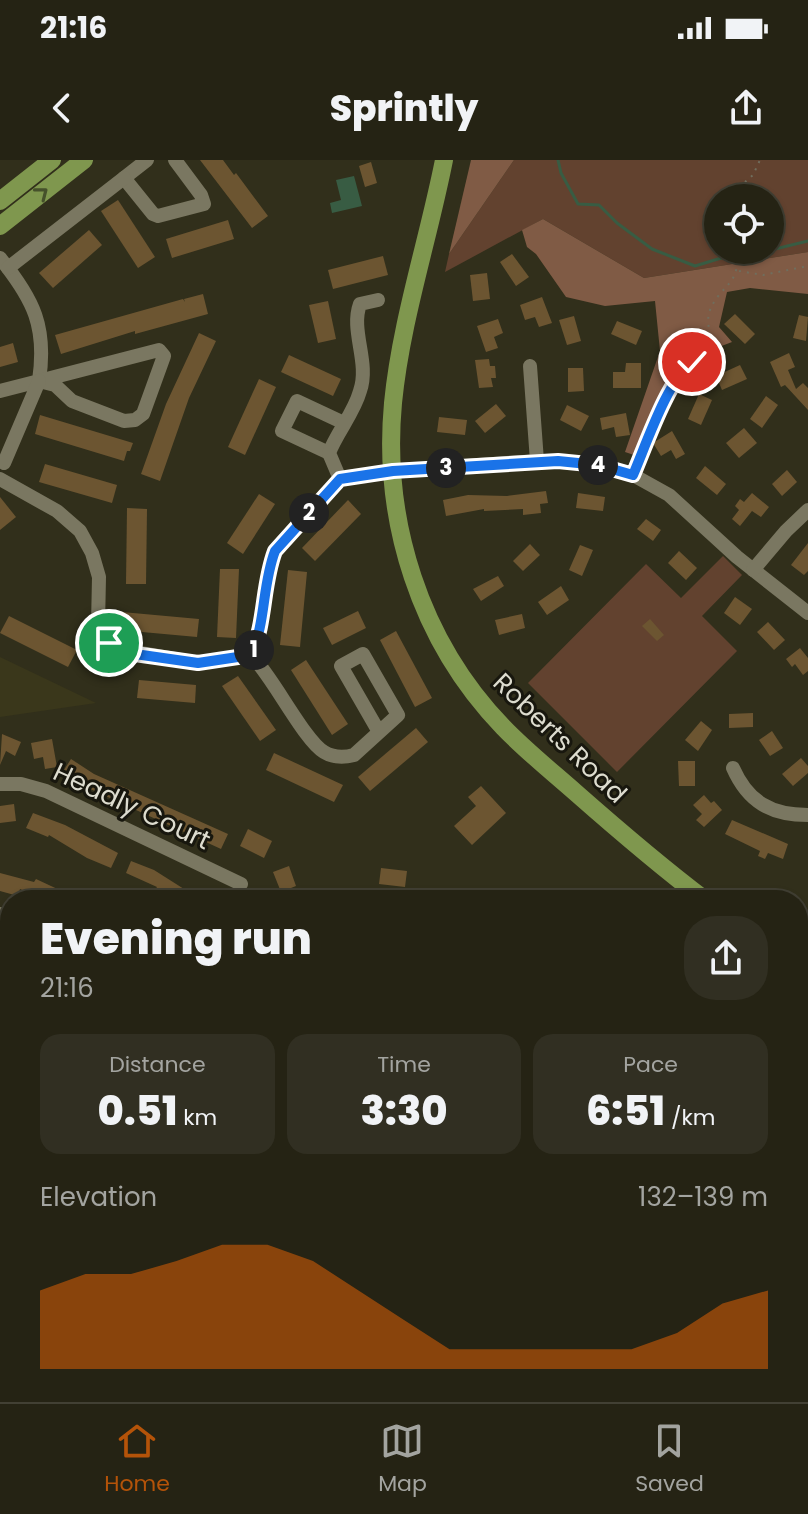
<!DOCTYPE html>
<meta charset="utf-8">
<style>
:root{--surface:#252314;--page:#312f22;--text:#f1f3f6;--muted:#a3a4a0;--line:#424034;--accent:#b45309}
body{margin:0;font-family:Poppins,sans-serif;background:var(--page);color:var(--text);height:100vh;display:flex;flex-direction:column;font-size:30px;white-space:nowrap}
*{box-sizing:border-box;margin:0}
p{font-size:26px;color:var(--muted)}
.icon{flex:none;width:44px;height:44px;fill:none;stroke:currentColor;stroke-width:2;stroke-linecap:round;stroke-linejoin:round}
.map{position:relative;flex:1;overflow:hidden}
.details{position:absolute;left:0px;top:730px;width:808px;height:512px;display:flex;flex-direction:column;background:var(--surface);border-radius:32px 32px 0 0;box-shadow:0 2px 6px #0004,0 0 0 2px var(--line)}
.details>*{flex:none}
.controls{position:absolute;left:704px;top:24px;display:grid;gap:16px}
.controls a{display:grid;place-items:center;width:80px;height:80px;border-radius:50%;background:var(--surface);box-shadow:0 2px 6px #0004,0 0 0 2px var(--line);font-size:40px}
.pin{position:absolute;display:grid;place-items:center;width:68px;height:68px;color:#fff;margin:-34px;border:4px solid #fff;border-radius:50%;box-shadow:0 2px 8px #0007}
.km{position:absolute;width:40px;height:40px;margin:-20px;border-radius:50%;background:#222;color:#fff;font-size:22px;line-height:40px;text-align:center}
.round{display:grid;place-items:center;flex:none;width:84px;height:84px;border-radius:32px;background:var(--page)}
.summary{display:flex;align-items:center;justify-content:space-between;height:136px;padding:0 40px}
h1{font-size:44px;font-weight:800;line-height:60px}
.stats{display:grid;grid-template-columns:repeat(3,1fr);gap:12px;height:136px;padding:8px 40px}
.stats div{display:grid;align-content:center;border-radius:20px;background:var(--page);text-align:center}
.stats b{font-size:40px;font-weight:800}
.stats small{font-size:22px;font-weight:400}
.stats p{font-size:22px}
.chart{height:224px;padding:16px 40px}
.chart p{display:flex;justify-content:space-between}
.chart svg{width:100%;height:144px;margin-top:8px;fill:var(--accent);opacity:.7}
.status{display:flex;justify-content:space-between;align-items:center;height:56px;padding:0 40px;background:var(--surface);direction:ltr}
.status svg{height:22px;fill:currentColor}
header{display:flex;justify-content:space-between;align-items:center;height:104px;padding:0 40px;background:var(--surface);font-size:36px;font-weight:800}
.dock{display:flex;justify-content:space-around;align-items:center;height:112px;border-top:2px solid var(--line);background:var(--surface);font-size:22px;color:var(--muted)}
.dock a{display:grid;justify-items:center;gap:4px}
.dock .current{color:var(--accent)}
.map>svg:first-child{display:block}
.built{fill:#3a371b}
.green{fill:#62422f;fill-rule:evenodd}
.forest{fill:#805b45}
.water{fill:#385c43}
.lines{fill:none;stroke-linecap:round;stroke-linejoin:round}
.stream{stroke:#385c43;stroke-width:3}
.building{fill:#6c5531}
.path{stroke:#706e5d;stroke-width:2;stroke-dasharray:2 6;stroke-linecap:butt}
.minor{stroke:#7a7761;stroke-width:14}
.major{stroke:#7f974e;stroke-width:18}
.oneway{stroke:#46512b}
.route-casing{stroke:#fff;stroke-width:16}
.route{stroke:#1a73e8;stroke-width:10}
.labels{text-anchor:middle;stroke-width:6;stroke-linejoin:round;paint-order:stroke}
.street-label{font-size:26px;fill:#dddccf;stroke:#18170e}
</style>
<div class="status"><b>21:16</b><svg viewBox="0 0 49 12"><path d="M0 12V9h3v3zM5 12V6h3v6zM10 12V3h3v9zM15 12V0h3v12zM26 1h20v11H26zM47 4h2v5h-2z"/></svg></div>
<header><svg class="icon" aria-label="back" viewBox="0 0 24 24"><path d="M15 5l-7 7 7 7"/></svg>Sprintly<svg class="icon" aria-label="share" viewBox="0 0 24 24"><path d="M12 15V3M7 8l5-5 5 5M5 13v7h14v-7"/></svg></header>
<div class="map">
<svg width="808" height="1242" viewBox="0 0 808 1242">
<rect width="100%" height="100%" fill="#312f1b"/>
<g class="built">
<path d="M0,497L96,543L0,557Z"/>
<path d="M800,838L808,846V1242H0V1028L10,1024V1232H798Z"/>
</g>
<g class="green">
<path d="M514,0H808V92L644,118L543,59L445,112L449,94ZM718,38H770V90H718Z"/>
<path d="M723,396L742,415L702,456L737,491L617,612L528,523L646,404L681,438Z"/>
<path d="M10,1180V1232H89L93,1242H0V1184Z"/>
<path d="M135,1232H246L237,1242H140Z"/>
<path d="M323,1232H441L445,1242H321Z"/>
</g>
<g class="forest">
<path d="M471,0H514L449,94Z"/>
<path d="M543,59L644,118L808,92V134L750,128L727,132L719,167L732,182L685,200L640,297L625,292L660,191L655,141L605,146L566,137L536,94L527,87L522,70Z"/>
<path d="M10,926V1024L0,1028V930Z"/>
</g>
<path class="water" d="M354,16L362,46L332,53L330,43L341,40L336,20Z"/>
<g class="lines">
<path class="stream" d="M558,0L561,13L578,44L599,45L617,63L652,89L695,106L741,92L771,90L808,81"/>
</g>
<g class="building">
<path d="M200,0H223L234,15L236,13L268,56L252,68Z"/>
<path d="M371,2L377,23L365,27L359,6Z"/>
<path d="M118,40L155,97L138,108L101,51Z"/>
<path d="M228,60L234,79L172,98L166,79Z"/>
<path d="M89,70L102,85L53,128L39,113Z"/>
<path d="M512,94L529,117L516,126L500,102Z"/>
<path d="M383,96L388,115L333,129L328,110Z"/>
<path d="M487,113L490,139L473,141L470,115Z"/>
<path d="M203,134L208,154L135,174V171L61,194L55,175L183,139L185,142L184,139Z"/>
<path d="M542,137L552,163L539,167L535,157L525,160L520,145Z"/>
<path d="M328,141L336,179L318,183L309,145Z"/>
<path d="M735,154L755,174L745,184L724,164Z"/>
<path d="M799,155L808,157L806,181L793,178Z"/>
<path d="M574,156L581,181L567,185L559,160Z"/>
<path d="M498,159L503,173L494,177L498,188L486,192L477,166Z"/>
<path d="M617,161L642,171L636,185L611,174Z"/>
<path d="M199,173L216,181L189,238L160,321L141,314L166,244Z"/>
<path d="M13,183L18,202L0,207V187Z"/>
<path d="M789,193L795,207L788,210L796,229L803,223L808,228V250L785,225L781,227L770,202Z"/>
<path d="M289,195L341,219L333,236L281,212Z"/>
<path d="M489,199L490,206H495L496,218H491L493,227L479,228L475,200Z"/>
<path d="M626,203H641V228H613V212H625Z"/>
<path d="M740,205L747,219L722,230L716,216Z"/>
<path d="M568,208H583L584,231L568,232Z"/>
<path d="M259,219L276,227L245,295L228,287Z"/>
<path d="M699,234L712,240L701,265L688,259Z"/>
<path d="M766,236L778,245L762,268L750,259Z"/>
<path d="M496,244L506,256L485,273L475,261Z"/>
<path d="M567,245L589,256L581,271L560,260Z"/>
<path d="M626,253L630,275L616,277L614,267L602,270L600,258Z"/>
<path d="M40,255L133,283L130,291H127L124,301L35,274Z"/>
<path d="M439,257L467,260L465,275L437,272Z"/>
<path d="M744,268L757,283L739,298L726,283Z"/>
<path d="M672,271L685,294L676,299L671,290L661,296L653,283Z"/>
<path d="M45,304L117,325L112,343L39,322Z"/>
<path d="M705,306L726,324L717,335L696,318Z"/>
<path d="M787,310L797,322L782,336L772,324Z"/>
<path d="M546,331L548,343L540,344L541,353L523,355V349L484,351V349L446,356L443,340L468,335L507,336Z"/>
<path d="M578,333L605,337L603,351L576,348Z"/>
<path d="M752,333L769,347L761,357L752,351L740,366L732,359L739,350L735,346L740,339L744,342Z"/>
<path d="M259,334L275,344L243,394L227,383Z"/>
<path d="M0,337L16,357L0,370Z"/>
<path d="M348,340L361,354L315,401L302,388Z"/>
<path d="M127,348L147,349L146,424H126Z"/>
<path d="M646,359L661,370L653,381L637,369Z"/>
<path d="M808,383V411L804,415L791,405Z"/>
<path d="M530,384L540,395L523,411L513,401Z"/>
<path d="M580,385L593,390L582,416L569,410Z"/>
<path d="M679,391L697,408L686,420L668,403Z"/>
<path d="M220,409H239L236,478L217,477Z"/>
<path d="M288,410L307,412L300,487L280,485Z"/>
<path d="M498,416L504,426L481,441L473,429Z"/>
<path d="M561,426L569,440L547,455L538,442Z"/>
<path d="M735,437L752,449L740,465L724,453Z"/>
<path d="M358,451L366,468L332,485L323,468Z"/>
<path d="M122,452L199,459L197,477L120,470Z"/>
<path d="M522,454L525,468L499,475L495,460Z"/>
<path d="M9,456L77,490L68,507L0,473Z"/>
<path d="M650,459L664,475L657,481L642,466Z"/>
<path d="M768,462L785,480L774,490L757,472Z"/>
<path d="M396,471L432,538L415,547L380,480Z"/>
<path d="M800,488L808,498V511L803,515L795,504L792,507L786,499Z"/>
<path d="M306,500L348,564L332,575L291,510Z"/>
<path d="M238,516L276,570L260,581L222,526Z"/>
<path d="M139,520L196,525L195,543L137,538Z"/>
<path d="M753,553V567L729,568V554Z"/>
<path d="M701,561L712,570L698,591L685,580Z"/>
<path d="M416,568L428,582L370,631L358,617Z"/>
<path d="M772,571L783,588L770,596L759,580Z"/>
<path d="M2,574L21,582L15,596L6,591L0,605Z"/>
<path d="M52,579L57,607L45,609L43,597L34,599L31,583Z"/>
<path d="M274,593L343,625L334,642L266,610Z"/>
<path d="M801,598L808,606V613L793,626L782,614Z"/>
<path d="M71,599L94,614L228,674L221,689L86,627L62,613Z"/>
<path d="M678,601H695V626H679Z"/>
<path d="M481,626L506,653L472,685L454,666L476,646L468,637Z"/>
<path d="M704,635L711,643L714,641L722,650L704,667L696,660L702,654L693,645Z"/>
<path d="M14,644L16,661L0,663V646Z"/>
<path d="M33,653L65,665L118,693L111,708L87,698L49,675L48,677L26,668Z"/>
<path d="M732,660L788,684L783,699L768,693L765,699L758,696L760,691L725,674Z"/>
<path d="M248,669L272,681L264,698L240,686Z"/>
<path d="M131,701L154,710L184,729L178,740H171L155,730L157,727L126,713Z"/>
<path d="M289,706L296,726L281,732L273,712Z"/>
<path d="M381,708L407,711L405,727L379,724Z"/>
<path d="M0,713L34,722L36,719L81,740H45L20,729L18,736L0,731Z"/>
<path d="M0,775L10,779V789L1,814Z"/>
<path d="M10,827V869L7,870L0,842V830Z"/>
<path d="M806,1085L808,1091V1242H644L640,1232H798V1088Z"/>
</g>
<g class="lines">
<g class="path">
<path d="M727,38L753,15L760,0"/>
<path d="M739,111L763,115L808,106"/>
<path d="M638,303C651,273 661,239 680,212C687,202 703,201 708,190C713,178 706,166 709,153C717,126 749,120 731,90"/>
<path d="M798,874L808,853"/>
<path d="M0,938L10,936"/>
<path d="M798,1062L808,1043"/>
<path d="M798,1072L808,1077"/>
<path d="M278,1232L279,1242"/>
<path d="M450,1232L454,1242"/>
<path d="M243,1242L253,1232"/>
<path d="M316,1242L317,1232"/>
</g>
<g class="minor">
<path d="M147,0L124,18L153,54L158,56L204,44L201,35L175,0"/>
<path d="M0,98C34,140 47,167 39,221L0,231"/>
<path d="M8,108L124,18"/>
<path d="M159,190L164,196L143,254L135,260L124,261L72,241L55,225L39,221Z"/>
<path d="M530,206L537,301"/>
<path d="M329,293L282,271L297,241L344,263"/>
<path d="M4,303L39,221"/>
<path d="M0,319L57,351L80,371L92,393L99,417L98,465L102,476L117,489L198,503L251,495C266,463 262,425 275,391L340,319L393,311L537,301L585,303L633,315L669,335L737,397L808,453"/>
<path d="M340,319L329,293C337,272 354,253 360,231C370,202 350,171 360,144L378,140"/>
<path d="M753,410L786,371L808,350"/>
<path d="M251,495C273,517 304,580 324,592C334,598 343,598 354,595L398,555L363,494L341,506L379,572"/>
<path d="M733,608C748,642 771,655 808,655"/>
<path d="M0,624H21L46,631L241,724"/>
<path d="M0,754L10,756"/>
<path d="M798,843L808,828"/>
<path d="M798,938L808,939"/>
<path d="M798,1030L808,1026"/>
<path d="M0,1060L10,1056"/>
<path d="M558,1232L562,1242"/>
</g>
<g class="major">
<path d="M444,0C428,81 401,161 393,243C382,361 420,481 503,567C525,590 550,610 575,632C617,669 660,706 705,740"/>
<path d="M0,41L52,0"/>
<path d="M0,66L84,0"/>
<path d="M798,813L808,822"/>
</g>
</g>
<defs><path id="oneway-chevron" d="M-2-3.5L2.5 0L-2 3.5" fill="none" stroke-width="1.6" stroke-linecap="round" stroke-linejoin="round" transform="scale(2)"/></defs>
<use class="oneway" href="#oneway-chevron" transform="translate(42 33) rotate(-38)"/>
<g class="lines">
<defs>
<path id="route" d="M109,483L128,493L198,503L251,495C266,463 262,425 275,391L340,319L393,311L558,301L598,305L633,315C646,285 668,219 692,202"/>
</defs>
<use href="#route" class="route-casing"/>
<use href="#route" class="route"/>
</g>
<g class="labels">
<g class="street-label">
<text transform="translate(560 578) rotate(44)" y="9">Roberts Road</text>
<text transform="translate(132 646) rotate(25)" y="9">Headly Court</text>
</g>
</g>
</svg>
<div class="controls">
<a><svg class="icon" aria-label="locate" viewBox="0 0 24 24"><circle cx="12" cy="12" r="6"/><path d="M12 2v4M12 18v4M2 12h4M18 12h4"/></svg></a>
</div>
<div class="pin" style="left:109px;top:483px;background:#1e9e55"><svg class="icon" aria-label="arrive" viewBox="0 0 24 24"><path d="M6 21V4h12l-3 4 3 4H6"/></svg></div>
<div class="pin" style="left:692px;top:202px;background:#d93025"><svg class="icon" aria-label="check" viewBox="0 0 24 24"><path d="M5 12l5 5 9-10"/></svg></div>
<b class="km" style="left:254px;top:490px">1</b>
<b class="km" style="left:309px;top:353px">2</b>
<b class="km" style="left:446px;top:308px">3</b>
<b class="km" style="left:598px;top:305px">4</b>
<section class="details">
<div class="summary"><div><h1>Evening run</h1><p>21:16</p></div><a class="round"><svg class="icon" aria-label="share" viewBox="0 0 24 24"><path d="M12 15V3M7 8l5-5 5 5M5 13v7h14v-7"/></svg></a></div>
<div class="stats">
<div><p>Distance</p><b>0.51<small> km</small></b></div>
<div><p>Time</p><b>3:30</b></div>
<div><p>Pace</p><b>6:51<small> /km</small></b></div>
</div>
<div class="chart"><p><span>Elevation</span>132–139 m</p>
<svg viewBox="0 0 160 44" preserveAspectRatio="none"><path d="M0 44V20L10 15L20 15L30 11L40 6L50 6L60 11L70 20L80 29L90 38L100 38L110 38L120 38L130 38L140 33L150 24L160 20V44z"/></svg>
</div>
</section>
</div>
<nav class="dock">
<a class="current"><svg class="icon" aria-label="home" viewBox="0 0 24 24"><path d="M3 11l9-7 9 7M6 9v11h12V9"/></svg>Home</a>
<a><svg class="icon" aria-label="map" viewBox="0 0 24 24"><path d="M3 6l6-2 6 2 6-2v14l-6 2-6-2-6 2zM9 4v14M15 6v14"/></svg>Map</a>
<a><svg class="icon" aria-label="saved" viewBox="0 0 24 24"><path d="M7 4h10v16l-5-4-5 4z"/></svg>Saved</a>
</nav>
